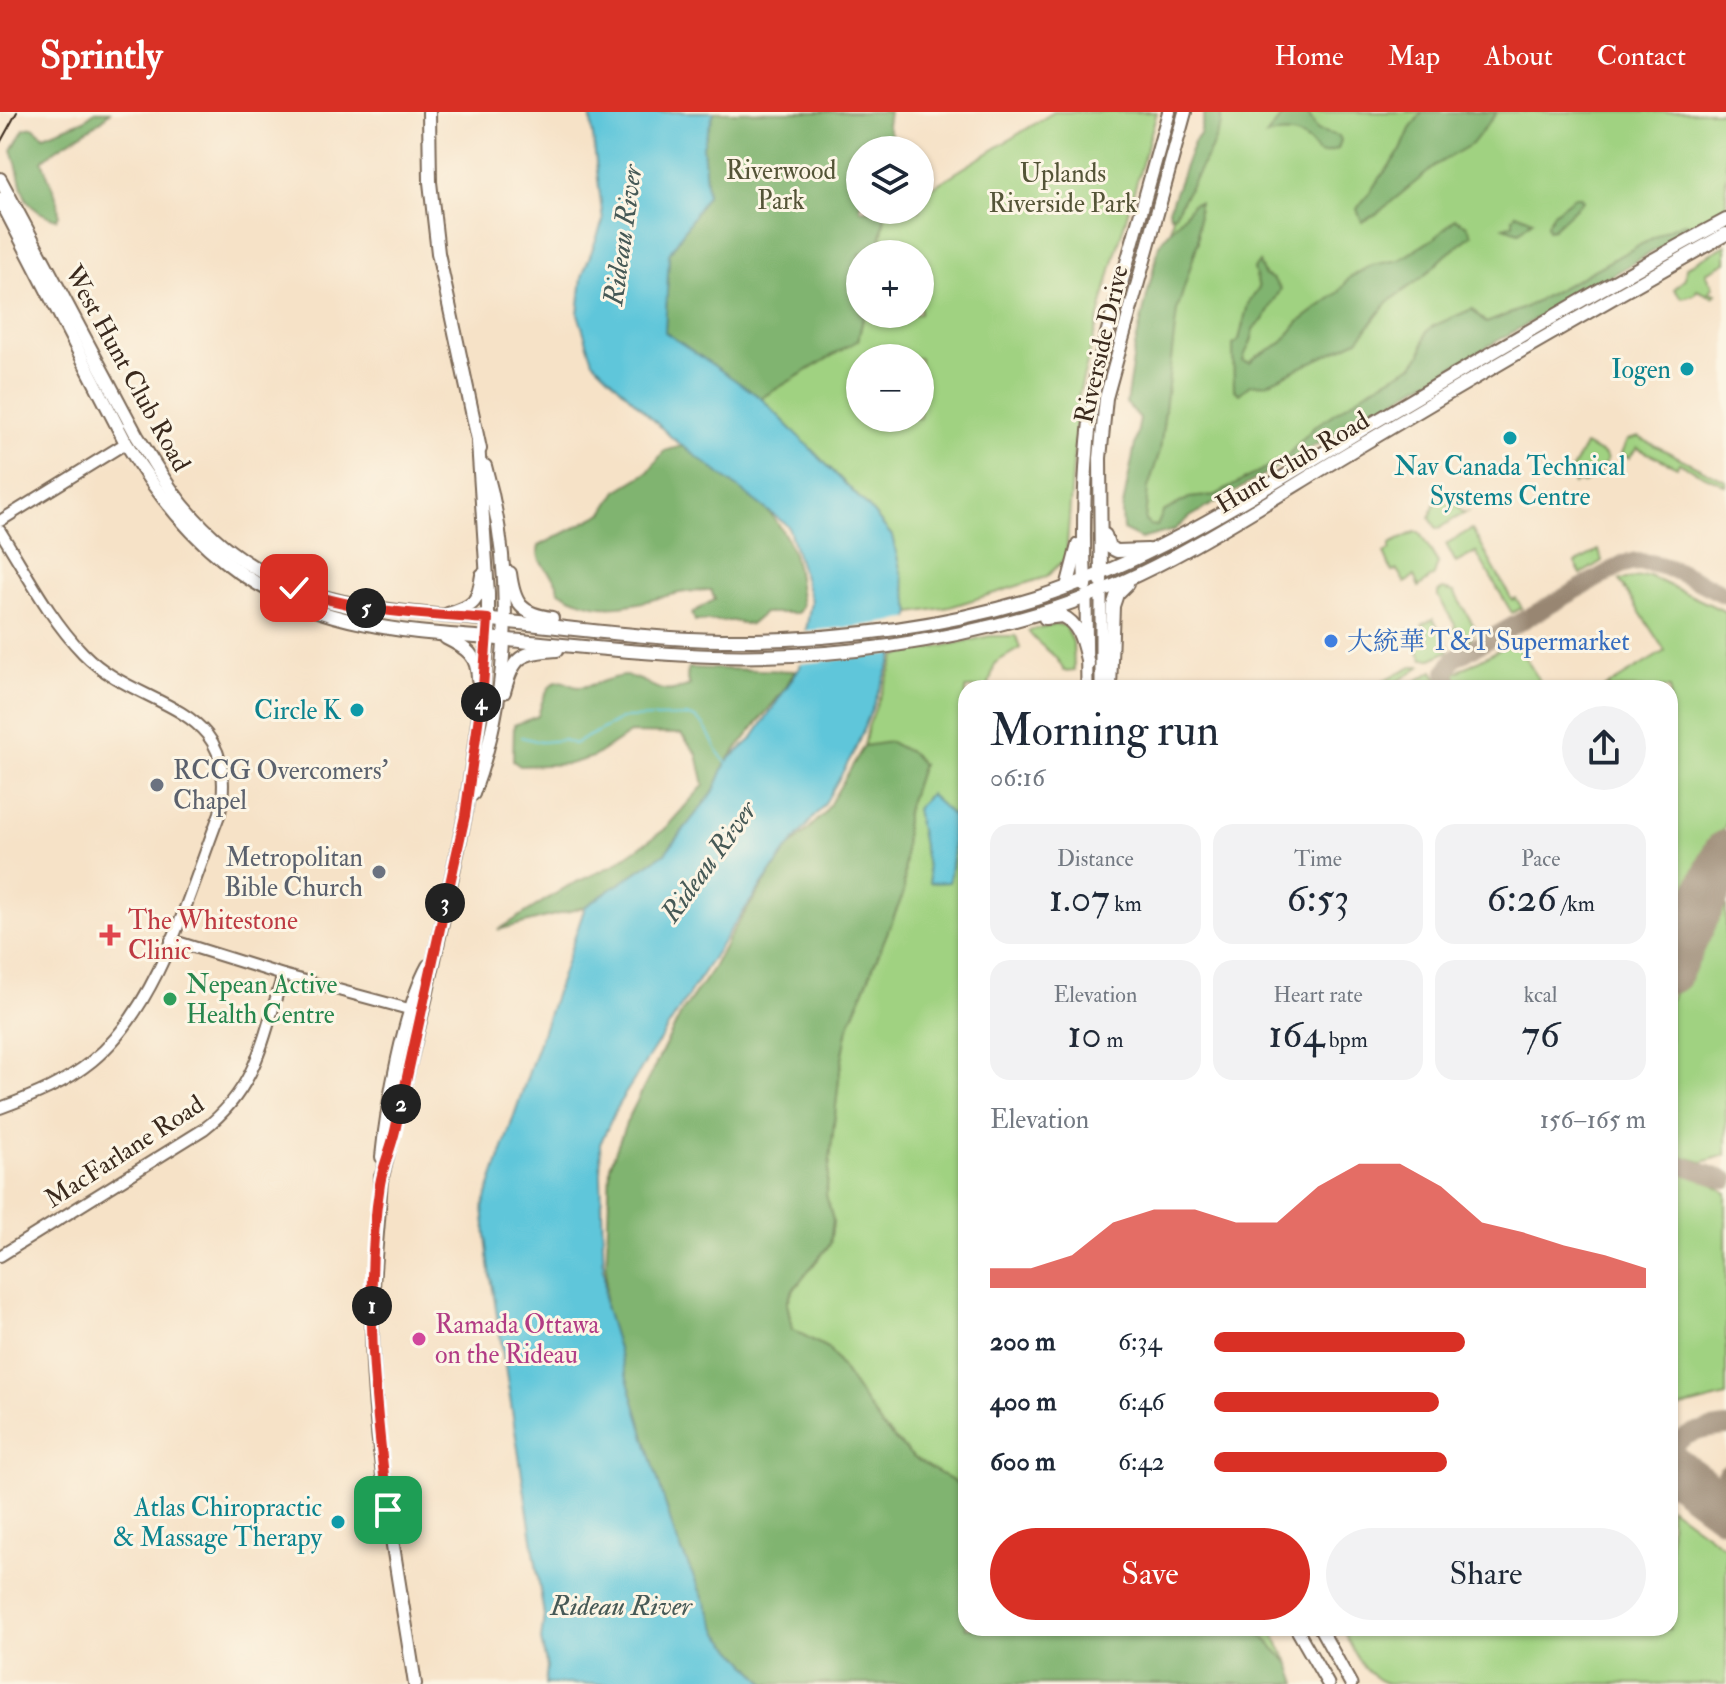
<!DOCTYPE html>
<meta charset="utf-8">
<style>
:root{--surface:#fff;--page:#f2f2f3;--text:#1f2937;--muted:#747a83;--accent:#d93025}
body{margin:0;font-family:"IM FELL Double Pica","Noto Serif SC",serif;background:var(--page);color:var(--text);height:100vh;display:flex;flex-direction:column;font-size:30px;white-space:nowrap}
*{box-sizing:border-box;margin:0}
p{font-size:26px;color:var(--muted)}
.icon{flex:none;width:44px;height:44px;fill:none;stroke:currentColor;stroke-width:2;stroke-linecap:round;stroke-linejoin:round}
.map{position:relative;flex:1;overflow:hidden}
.details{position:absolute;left:958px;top:568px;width:720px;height:956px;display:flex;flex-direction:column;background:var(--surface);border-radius:24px;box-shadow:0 2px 6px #0004}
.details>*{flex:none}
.buttons{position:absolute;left:846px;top:24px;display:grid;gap:16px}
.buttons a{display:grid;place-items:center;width:88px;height:88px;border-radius:50%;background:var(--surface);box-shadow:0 2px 6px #0004;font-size:40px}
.pin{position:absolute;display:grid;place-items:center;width:68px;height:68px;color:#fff;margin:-34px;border-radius:16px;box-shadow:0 4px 12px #0006}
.km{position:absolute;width:40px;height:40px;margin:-20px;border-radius:50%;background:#222;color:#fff;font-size:22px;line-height:40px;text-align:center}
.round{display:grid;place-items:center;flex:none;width:84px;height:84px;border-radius:42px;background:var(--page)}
.summary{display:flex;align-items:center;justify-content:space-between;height:136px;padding:0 32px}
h1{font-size:44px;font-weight:600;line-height:60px}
.metrics{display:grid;grid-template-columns:repeat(3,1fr);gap:12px;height:136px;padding:8px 32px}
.metrics div{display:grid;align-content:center;border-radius:20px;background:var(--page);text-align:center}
.metrics b{font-size:40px;font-weight:600}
.metrics small{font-size:22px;font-weight:400}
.metrics p{font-size:22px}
.chart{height:224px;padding:16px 32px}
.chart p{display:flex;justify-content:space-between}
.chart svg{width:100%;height:144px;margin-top:8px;fill:var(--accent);opacity:.7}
.action{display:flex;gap:16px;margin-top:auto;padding:16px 32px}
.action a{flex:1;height:92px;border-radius:48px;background:var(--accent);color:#fff;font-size:32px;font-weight:600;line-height:92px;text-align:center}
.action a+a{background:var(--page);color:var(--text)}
ul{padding:0 32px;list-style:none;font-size:26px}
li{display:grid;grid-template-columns:128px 96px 1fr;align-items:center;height:60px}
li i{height:20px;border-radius:10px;background:var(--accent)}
header{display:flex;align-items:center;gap:48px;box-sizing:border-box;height:112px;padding:0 40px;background:var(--accent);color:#fff}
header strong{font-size:38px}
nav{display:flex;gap:44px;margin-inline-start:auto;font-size:28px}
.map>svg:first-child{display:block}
.green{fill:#a0d281;stroke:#6e7e50;stroke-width:2;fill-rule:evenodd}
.forest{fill:#80b46f;stroke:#5e6f46;stroke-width:2}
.water{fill:#5ec6da;stroke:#4c787c;stroke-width:2}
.pier{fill:#f6e2c7}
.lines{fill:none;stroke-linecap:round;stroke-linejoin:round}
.stream{stroke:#5ec6da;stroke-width:2}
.taxiway{stroke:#988672;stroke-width:18}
.runway{stroke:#988672;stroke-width:46}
.tertiary-casing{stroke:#7c6a59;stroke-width:14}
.secondary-casing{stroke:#7c6a59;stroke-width:15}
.primary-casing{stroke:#7c6a59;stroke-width:16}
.tertiary{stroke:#fff;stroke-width:10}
.secondary{stroke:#fff;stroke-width:11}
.primary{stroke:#fff;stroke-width:12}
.rail{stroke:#3b2a1e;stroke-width:2}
.route-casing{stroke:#fff;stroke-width:16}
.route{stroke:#d93025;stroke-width:10}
.culture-dot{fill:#0f9aa8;stroke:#fcf5e5;stroke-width:3}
.shop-dot{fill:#3f7fe0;stroke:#fcf5e5;stroke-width:3}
.worship-dot{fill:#6b7280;stroke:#fcf5e5;stroke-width:3}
.health-dot{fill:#e0444e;stroke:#fcf5e5;stroke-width:3}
.leisure-dot{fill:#2e9e5b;stroke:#fcf5e5;stroke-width:3}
.hotel-dot{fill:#d1479c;stroke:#fcf5e5;stroke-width:3}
.labels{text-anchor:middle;stroke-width:6;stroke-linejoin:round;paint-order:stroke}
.park-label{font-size:26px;fill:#545437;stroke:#fcf5e5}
.street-label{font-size:26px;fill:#3b2a1e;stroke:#fcf5e5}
.culture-label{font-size:26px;fill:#0d838f;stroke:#fcf5e5;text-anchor:end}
.shop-label{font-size:26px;fill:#366cbe;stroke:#fcf5e5;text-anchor:start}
.worship-label{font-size:26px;fill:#5b616d;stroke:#fcf5e5;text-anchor:start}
.health-label{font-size:26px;fill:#be3a42;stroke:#fcf5e5;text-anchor:start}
.leisure-label{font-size:26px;fill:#27864d;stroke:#fcf5e5;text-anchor:start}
.hotel-label{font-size:26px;fill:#b23c85;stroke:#fcf5e5;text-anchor:start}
.water-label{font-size:28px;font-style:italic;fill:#465956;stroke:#fcf5e5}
</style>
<header>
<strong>Sprintly</strong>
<nav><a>Home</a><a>Map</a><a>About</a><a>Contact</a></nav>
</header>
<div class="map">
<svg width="1726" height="1572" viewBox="0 0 1726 1572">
<rect width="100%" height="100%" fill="#fcf5e5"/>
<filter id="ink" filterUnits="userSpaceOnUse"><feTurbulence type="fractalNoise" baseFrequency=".0125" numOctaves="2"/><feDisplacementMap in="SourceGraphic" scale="16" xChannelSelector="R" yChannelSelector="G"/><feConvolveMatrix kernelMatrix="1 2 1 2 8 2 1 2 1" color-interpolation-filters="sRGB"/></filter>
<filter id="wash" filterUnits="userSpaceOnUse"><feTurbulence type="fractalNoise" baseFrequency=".006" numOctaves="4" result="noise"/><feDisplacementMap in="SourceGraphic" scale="32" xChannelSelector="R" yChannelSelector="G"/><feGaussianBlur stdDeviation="1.8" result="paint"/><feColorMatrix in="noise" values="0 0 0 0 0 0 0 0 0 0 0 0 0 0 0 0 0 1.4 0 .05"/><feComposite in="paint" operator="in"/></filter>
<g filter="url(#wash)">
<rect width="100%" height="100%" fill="#f6e2c7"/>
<g class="green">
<path d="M1054,0H1157L1111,158L1078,286L1066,446L1046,465L950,495L911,501L892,424L870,397L761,286L858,228L864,202H920V142H878L886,98H920V83ZM860,246H920V306H860Z"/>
<path d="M1209,0H1726V94L1161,416L1131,418L1173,102Z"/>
<path d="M1726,133V150L1706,161L1713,175L1709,180L1716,182L1713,185L1697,178L1694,183L1682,186L1674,177L1685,167L1686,155Z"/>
<path d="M1638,325L1726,369V374L1679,351L1677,355L1637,336L1629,346L1621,342L1627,328Z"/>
<path d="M1585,333L1605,343L1607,348L1600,360L1584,371L1578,369L1574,372L1569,362Z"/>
<path d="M1451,382L1462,400H1467L1437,417L1430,406L1434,393Z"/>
<path d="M1472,417L1512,488L1516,486L1522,496L1512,501L1476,440L1456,451L1446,432Z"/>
<path d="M1415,420H1419L1438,451L1434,463L1419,475L1414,464L1405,471L1397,458L1392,460L1384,441L1390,438V432Z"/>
<path d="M1599,438L1602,449L1581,462L1575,451Z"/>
<path d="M1649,464L1726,500V712L1670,829V576H1604L1665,539L1619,468Z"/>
<path d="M1443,477L1454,480L1474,514L1471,526L1461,532L1454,521L1455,513L1438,484V480Z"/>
<path d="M1433,507L1449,535L1448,539L1432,547H1423L1407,520L1413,517L1419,529L1423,530L1428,527L1422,513Z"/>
<path d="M1055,512L1065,514L1073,530L1074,558L1064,559C1054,537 1041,538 1028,519Z"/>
<path d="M990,524H1016L1020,536L995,551L988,576H966V1377L914,1346L883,1316L829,1237L793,1218L787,1191L793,1179L830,1132L833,1108L826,1083L840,958L848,916L904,780L906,701L922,652L889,636L864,634L868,615L896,544Z"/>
<path d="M1515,529L1544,576H1456L1453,571L1455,561Z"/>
<path d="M1412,554H1421L1388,576H1369Z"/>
<path d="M1433,559L1443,576H1405Z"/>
<path d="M1726,770V1043L1702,1050L1670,1041V889Z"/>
<path d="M1670,1055L1703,1065L1726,1081V1284L1670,1299Z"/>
<path d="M1670,1395L1726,1436V1572L1386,1571C1362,1562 1353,1538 1342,1516H1670Z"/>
<path d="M1254,1516H1270L1290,1552Z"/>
</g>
<g class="forest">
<path d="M95,0H110C91,21 61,29 42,49L58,90L59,103L56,107C14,94 25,71 12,38L24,17L33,15L44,24L84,8Z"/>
<path d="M714,0H889L887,13L898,38H860V98H886L878,142H860V202H864L858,228L761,286L665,220L669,142L707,83L703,34Z"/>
<path d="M1205,0H1221V13L1211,37L1175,102L1170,103L1169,97L1194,30L1200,22Z"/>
<path d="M1285,0H1307L1317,18L1339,24L1341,28L1338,37L1323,42L1317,40C1306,20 1286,19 1266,24Z"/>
<path d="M1422,0H1497L1472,32L1439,51L1375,103L1362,110L1357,97L1401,38L1410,17Z"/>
<path d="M1574,85H1581L1583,89L1553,117L1548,118L1547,112L1554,101Z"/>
<path d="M1199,90L1198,130L1177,199L1160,339L1148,376L1145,409L1150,413L1157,414L1163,400L1189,386L1216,383L1286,345L1314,315L1373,275L1413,253L1421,242L1426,220L1433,214L1472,197L1486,211L1522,197L1671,116L1684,111L1690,112L1689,119L1190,405L1174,418L1141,427L1123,418L1122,399L1140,307L1126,291L1135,235L1159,133C1169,117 1183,108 1192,92Z"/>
<path d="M1516,101L1533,108L1519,120L1504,115L1513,112V106Z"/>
<path d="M1455,107L1467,113L1472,123L1446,143L1424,164L1387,191L1358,228L1266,272L1250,273L1239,282L1234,277L1233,233L1239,228L1248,192L1259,176L1254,157L1259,150L1264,163L1273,167L1281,177L1263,208L1253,217C1254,231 1245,237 1243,249L1250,251L1256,245L1282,231L1299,210L1339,180L1350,165L1372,153L1399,148L1436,125Z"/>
<path d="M682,334C723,360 775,390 792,439C798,455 799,476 802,494L798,501H764L750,513L733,509H695L692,501L715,487L711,478C654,477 618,515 559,479C557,460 533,454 539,434L603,401L617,379L648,360L664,339Z"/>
<path d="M688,556L795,559L784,578L726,650L714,679L665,741L585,795L498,818L568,774L612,754L664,718L704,673L697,642L681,622L630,621L593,645L569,652L520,654L513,649L514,613L538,604C541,594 544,578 554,571C563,566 569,574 578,575C595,576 616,560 632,565C659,573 658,586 690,573L687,566Z"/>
<path d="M890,630L913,642L922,652L906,701L904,780L848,916L840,958L826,1083L833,1108L830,1132L792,1179L787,1191L792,1217L829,1237L883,1316L914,1346L966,1377V1516H1254L1290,1552L1297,1572H766L720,1523L675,1424L605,1194L610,1054L627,1009L681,902L713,856L731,822L785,740L824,702L864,634Z"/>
</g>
<g class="water">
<path d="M590,0H714L703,34L707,83L669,142L665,220L761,286L870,397L892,424L911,501L855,638L824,693L785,740L731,817L618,993L600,1032L605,1194L675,1424L720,1523L766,1572H545L547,1556L541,1528L544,1503L489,1152L483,1095L585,795L665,741L714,679L726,650L752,627L800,555L811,489L788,414L671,325L593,249L578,202L582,165L603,109Z"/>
<path d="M929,682L953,704V740L949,770L930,771L916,697Z"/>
</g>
<path class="pier" d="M913,506L899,541L797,552L802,519L855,515Z"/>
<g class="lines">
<path class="stream" d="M521,625L541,630L564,628L574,632L623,606L689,604C711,609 710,636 726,650"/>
<g class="taxiway">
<path d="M1450,576L1446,560L1454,547L1623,452C1658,443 1695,469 1726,483"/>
<path d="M1670,1049L1726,1068"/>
<path d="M1670,1339C1684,1319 1704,1318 1726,1315"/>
<path d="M1726,1361V1380"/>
<path d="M1670,1368L1681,1380L1711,1387L1726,1397"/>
</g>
<g class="runway">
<path d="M1670,859L1726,741"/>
<path d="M1670,1355L1726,1396"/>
</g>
</g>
</g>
<g filter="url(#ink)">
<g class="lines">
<defs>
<g id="tertiary">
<path d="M0,409L126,331"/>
<path d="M0,419C26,460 49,506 83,541C140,600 242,588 220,701C189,780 159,895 92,949C65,971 33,984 0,996"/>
<path d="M171,828L283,863L416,899"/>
<path d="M0,1144L204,1017C258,975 263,925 283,863"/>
</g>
<g id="secondary">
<path d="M1101,480V576"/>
<path d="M1086,485L1087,576"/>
<path d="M1296,1516L1328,1572"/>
<path d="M1320,1516L1351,1572"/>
</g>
<g id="primary">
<path d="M429,0L430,70L438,141L480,337"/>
<path d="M0,67L137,324C153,349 167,375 186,397C276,503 385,496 510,510C580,517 651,527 722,528C827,529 935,517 1036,486C1152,449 1255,382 1358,320C1480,248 1601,175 1726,108"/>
<path d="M0,87L126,331C184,428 252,490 367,512C413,522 461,523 509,528C577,534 645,542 713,544C823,547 935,532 1040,501C1153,467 1248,401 1348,341C1473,266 1599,193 1726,122"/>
<path d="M1105,423L1109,435L1117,439L1148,438"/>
<path d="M510,461C514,492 521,502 552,506"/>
<path d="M1101,469L1100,346L1106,286L1185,0"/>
<path d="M1085,474C1082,400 1085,327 1098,254L1169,0"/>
<path d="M1067,475L1078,433"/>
<path d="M448,502C474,494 478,491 482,463"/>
<path d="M1045,506L1062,504C1081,513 1083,532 1088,552"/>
<path d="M446,526C466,536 478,543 478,567"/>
<path d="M1110,576L1113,494L1117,482L1127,472"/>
<path d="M504,580C513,545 520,540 557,538"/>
<path d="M473,682C511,579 515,460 485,354"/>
<path d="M382,1045C387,994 404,898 428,854"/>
<path d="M381,1064C379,1114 371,1165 372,1216C373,1335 397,1454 415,1572"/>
<path d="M381,1069L427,880L465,704L483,575L488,526V482L478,330"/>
</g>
</defs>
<use href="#tertiary" class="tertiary-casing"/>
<use href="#secondary" class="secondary-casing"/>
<use href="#primary" class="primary-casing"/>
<use href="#tertiary" class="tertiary"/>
<use href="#secondary" class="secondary"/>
<use href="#primary" class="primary"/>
<path class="rail" d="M0,31L17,0"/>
</g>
</g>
<g class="lines" filter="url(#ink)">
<defs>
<path id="route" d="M294,476C356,501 423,502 488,507L483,575L465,704L395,1019C391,1036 383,1054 380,1072C363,1181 375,1290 388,1398"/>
</defs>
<use href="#route" class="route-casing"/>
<use href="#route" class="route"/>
</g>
<g class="culture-dot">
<circle cx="1687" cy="257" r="8"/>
<circle cx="1510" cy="326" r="8"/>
<circle cx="357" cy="598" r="8"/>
<circle cx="338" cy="1410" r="8"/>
</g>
<circle class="shop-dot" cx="1331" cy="529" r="8"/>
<g class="worship-dot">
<circle cx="157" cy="673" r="8"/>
<circle cx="379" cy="760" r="8"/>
</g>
<path class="health-dot" d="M106 811h8v8h8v8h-8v8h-8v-8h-8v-8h8z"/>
<circle class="leisure-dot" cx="170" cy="887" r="8"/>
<circle class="hotel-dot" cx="419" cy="1227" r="8"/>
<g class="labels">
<g class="park-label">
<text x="781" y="67">Riverwood<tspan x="781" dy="30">Park</tspan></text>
<text x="1063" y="70">Uplands<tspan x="1063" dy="30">Riverside Park</tspan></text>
</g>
<g class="street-label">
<text transform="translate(1101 232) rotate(-77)" y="9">Riverside Drive</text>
<text transform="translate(128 256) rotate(61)" y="9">West Hunt Club Road</text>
<text transform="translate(1292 350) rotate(-31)" y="9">Hunt Club Road</text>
<text transform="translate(124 1039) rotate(-33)" y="9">MacFarlane Road</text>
</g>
<g class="culture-label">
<text x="1671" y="266">Iogen</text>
<text x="1510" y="363" text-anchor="middle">Nav Canada Technical<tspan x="1510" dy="30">Systems Centre</tspan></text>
<text x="341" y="607">Circle K</text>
<text x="322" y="1404">Atlas Chiropractic<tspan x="322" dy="30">&amp; Massage Therapy</tspan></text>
</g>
<g class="shop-label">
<text x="1347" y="538">大統華 T&amp;T Supermarket</text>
</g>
<g class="worship-label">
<text x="173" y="667">RCCG Overcomers'<tspan x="173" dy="30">Chapel</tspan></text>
<text x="363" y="754" text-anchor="end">Metropolitan<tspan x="363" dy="30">Bible Church</tspan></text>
</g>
<g class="health-label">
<text x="128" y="817">The Whitestone<tspan x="128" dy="30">Clinic</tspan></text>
</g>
<g class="leisure-label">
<text x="186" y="881">Nepean Active<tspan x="186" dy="30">Health Centre</tspan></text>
</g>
<g class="hotel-label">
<text x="435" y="1221">Ramada Ottawa<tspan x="435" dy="30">on the Rideau</tspan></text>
</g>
<g class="water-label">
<text transform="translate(622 123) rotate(-82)" y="10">Rideau River</text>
<text transform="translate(708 749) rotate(-54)" y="10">Rideau River</text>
<text x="621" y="1503">Rideau River</text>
</g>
</g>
</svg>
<div class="buttons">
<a><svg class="icon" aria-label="layers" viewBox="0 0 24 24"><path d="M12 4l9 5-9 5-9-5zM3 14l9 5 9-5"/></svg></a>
<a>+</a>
<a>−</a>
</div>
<div class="pin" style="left:388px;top:1398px;background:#1e9e55"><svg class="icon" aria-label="arrive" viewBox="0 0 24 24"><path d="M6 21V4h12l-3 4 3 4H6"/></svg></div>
<div class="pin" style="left:294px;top:476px;background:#d93025"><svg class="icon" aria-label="check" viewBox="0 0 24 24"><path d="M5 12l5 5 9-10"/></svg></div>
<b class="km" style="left:372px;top:1194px">1</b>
<b class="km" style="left:401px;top:992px">2</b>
<b class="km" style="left:445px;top:791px">3</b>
<b class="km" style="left:481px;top:590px">4</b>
<b class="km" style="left:366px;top:496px">5</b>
<section class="details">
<div class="summary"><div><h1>Morning run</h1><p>06:16</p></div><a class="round"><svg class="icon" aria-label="share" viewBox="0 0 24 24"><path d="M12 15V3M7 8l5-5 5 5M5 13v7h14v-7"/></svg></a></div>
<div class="metrics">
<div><p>Distance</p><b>1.07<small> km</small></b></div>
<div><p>Time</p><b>6:53</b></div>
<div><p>Pace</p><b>6:26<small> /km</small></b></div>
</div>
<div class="metrics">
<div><p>Elevation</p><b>10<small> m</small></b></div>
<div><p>Heart rate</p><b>164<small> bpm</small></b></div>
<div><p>kcal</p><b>76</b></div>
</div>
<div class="chart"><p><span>Elevation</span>156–165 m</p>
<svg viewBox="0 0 160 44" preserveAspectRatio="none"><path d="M0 44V38L10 38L20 34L30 24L40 20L50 20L60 24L70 24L80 13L90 6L100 6L110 13L120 24L130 27L140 31L150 34L160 38V44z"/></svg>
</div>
<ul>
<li><b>200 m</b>6:34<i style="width:58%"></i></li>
<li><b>400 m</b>6:46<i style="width:52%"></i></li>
<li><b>600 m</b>6:42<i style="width:54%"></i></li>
</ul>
<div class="action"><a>Save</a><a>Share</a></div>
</section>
</div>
